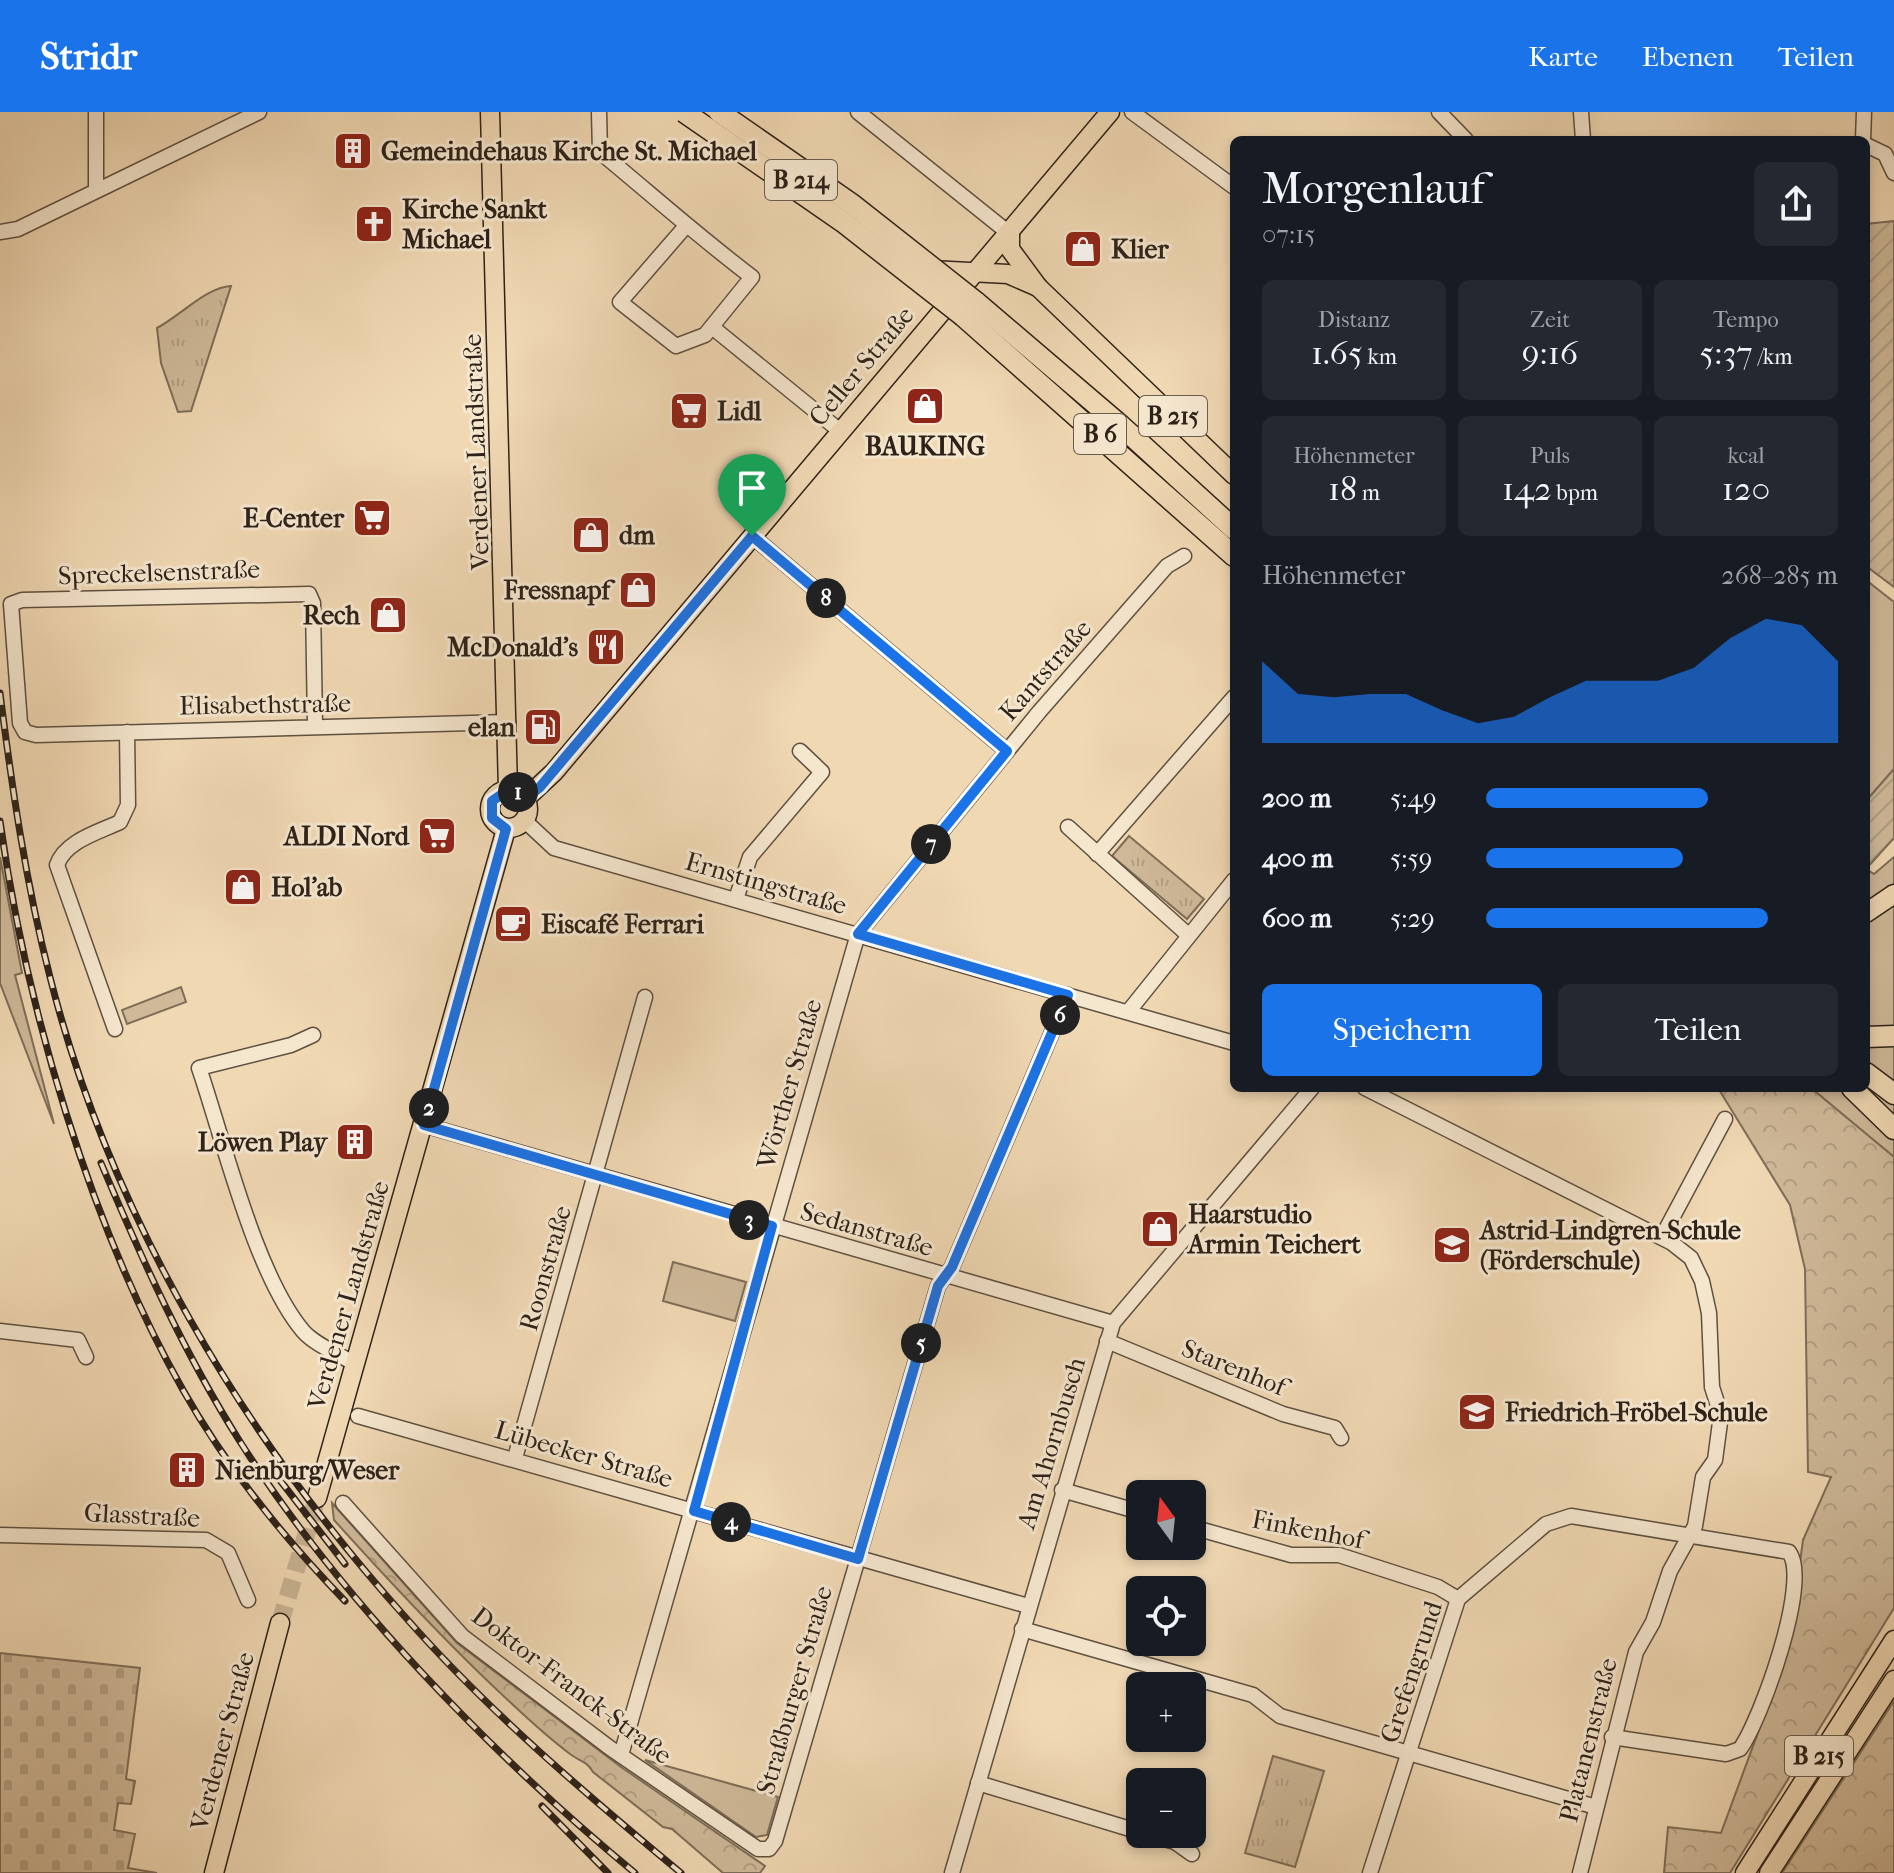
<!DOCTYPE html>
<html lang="de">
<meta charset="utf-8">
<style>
:root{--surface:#171b24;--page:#242831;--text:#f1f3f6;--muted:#9ea1a6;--accent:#1a73e8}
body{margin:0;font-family:"IM FELL French Canon",serif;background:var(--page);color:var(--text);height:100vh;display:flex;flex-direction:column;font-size:30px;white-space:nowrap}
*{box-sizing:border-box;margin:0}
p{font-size:26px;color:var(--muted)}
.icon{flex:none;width:44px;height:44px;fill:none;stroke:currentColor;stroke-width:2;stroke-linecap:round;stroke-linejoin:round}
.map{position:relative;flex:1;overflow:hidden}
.drawer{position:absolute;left:1230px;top:24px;width:640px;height:956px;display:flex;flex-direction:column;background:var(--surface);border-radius:12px;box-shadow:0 4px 12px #0003}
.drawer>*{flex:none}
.needle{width:52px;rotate:345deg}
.fabs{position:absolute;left:1126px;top:1368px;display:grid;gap:16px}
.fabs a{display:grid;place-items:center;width:80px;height:80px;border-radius:12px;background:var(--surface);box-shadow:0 4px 12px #0003;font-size:40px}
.pin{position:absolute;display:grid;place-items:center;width:68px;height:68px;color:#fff;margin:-82px -34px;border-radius:50% 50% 50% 0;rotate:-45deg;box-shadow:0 0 8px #0007}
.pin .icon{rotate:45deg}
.km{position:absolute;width:40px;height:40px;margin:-20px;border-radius:50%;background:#222;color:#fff;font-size:22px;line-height:40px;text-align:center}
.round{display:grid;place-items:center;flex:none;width:84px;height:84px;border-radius:12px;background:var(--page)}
.summary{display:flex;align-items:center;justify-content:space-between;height:136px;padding:0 32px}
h1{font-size:44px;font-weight:600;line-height:60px}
.stats{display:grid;grid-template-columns:repeat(3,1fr);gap:12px;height:136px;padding:8px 32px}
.stats div{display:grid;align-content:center;border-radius:12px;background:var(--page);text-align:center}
.stats b{font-size:34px;font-weight:600}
.stats small{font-size:22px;font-weight:400}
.stats p{font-size:22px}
.chart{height:224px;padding:16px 32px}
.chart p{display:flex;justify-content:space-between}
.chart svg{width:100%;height:144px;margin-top:8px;fill:var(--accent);opacity:.7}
.action{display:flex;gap:16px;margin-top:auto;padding:16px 32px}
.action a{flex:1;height:92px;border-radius:12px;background:var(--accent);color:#fff;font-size:32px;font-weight:600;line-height:92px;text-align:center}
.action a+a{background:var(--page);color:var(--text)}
ul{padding:0 32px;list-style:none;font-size:26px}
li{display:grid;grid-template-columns:128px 96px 1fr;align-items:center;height:60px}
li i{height:20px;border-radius:10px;background:var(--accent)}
header{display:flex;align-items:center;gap:48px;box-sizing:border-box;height:112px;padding:0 40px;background:var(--accent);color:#fff}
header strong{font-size:38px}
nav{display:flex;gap:44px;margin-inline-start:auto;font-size:28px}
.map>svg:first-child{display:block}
.grass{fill:#cfb999;stroke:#7e6e59;stroke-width:2}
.forest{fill:url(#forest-crowns);stroke:#7e6e59;stroke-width:2}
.cemetery{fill:url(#cemetery-stones);stroke:#7e6e59;stroke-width:2}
.park{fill:url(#park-tufts);stroke:#7e6e59;stroke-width:2}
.garden{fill:url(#garden-furrows);stroke:#7e6e59;stroke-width:2}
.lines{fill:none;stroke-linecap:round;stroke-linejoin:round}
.major-tunnel{stroke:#c9b494;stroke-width:18;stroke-dasharray:18 9;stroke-linecap:butt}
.minor-casing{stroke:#5e5040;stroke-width:17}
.major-casing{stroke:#2d2219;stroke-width:21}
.highway-casing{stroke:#2d2219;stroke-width:23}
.minor{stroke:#f5e6ce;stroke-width:14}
.major{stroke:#f0d8b3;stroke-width:18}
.highway{stroke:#f0d8b3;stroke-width:20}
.rail-casing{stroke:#2d2219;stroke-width:7}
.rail{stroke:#f5e6ce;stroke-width:4;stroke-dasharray:12;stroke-linecap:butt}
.highway-bridge-casing{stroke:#2d2219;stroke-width:23;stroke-linecap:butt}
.highway-bridge{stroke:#f0d8b3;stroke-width:20}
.route-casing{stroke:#fff;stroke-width:16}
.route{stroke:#1a73e8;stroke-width:10}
.labels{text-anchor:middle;stroke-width:6;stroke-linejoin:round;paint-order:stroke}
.shield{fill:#f5e6ce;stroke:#695d4f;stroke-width:2}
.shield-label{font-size:24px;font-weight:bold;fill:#2d2219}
.poi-label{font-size:26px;font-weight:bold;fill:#2d2219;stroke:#f5e6ce;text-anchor:start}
.street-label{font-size:26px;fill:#2d2219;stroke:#f5e6ce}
</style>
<header>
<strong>Stridr</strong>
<nav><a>Karte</a><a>Ebenen</a><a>Teilen</a></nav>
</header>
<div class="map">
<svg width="1894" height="1761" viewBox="0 0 1894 1761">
<defs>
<pattern id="forest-crowns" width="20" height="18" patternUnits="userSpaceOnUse" patternTransform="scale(2)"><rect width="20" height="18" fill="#cfb999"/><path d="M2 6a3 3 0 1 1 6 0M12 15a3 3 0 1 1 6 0" fill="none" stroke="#b29f83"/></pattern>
<pattern id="cemetery-stones" width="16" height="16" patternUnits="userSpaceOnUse" patternTransform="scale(2)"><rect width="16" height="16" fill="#cfb999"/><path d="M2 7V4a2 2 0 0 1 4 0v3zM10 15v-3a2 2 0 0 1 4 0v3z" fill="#b29f83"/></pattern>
<pattern id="park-tufts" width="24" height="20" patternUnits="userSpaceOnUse" patternTransform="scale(2)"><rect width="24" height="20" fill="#cfb999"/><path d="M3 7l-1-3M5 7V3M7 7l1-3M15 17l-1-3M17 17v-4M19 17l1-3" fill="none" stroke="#b29f83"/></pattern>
<pattern id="garden-furrows" width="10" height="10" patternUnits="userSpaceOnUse" patternTransform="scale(2)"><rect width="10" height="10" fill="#cfb999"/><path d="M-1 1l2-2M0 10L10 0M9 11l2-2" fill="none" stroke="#b29f83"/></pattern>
</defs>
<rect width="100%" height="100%" fill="#f0d8b3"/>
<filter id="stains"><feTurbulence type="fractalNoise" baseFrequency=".0025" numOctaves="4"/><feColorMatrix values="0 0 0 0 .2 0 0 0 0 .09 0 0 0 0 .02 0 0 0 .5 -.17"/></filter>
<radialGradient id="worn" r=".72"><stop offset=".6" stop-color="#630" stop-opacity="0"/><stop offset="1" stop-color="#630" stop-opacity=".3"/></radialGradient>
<g class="grass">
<path d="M1866,468L1894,490V657L1866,689Z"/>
<path d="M0,745L22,861L15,863L54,1012L0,871Z"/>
<path d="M1894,745V1045L1811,976H1866V757L1874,762Z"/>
<path d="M181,875L186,890L127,912L122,898Z"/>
<path d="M673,1150L746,1170L735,1209L663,1189Z"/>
<path d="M645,1648L778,1685L767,1723L756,1725Z"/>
</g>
<g class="forest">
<path d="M1718,976H1811L1894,1045V1496L1730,1761H1664L1668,1715L1721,1721L1788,1539L1803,1428L1831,1365L1808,1360L1805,1157L1790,1093Z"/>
<path d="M332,1391L457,1531L621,1655L765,1754L760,1761H723L672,1717L663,1715L593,1660C587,1649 579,1649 570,1642C549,1626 529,1608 510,1590C448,1533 388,1468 334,1408Z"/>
<path d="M1894,1589V1761H1782Z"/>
</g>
<path class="cemetery" d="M0,1541L140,1556L126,1667L135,1669L131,1692L118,1691L114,1718L135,1722L128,1756L157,1761H0Z"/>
<g class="park">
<path d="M231,174L191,299L178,300L161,251L157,216C181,203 207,175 231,174Z"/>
<path d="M1129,724L1204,787L1187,807L1112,744Z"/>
<path d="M1273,1644L1324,1659L1295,1755L1245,1741Z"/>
</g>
<g class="garden">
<path d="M1894,109V475L1866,454V112Z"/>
<path d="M1894,657V726L1866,757V689Z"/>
</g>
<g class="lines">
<path class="major-tunnel" d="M280,1511L317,1386"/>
<defs>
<g id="minor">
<path d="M96,0V78"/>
<path d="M599,0L600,40C651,82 699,125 752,165L705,223L676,234L620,190L685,115"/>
<path d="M858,0L1010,122"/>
<path d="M1132,0L1234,75"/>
<path d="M1439,0L1466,28"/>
<path d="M1581,0L1583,28"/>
<path d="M1863,28L1864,0"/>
<path d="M1866,33L1885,42L1894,61"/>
<path d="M0,120L18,117L259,0"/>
<path d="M712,215L840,319"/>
<path d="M752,424L1007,639"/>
<path d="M315,614L313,491L309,482L22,488L11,492L20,611L25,620L36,623L508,610"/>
<path d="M525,709L554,736L1234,931"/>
<path d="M1068,715L1187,822"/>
<path d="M1097,742L1234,585"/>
<path d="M736,787L750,745L822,660L800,639"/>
<path d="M1128,900L1234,768"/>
<path d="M115,917L57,753C65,729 99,720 120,710L128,693L127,620"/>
<path d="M313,923L291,933L199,956C224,1029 255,1162 303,1219C315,1233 339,1242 355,1252"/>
<path d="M1365,976L1672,1131L1691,1146L1702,1169L1709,1201L1712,1275L1721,1303L1715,1348L1703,1365L1695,1414L1670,1459L1653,1510L1636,1540L1580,1761"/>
<path d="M424,1013L1113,1211"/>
<path d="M1662,1125L1725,1007"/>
<path d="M0,1219L78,1228L86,1245"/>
<path d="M1107,1229L1283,1302L1335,1316L1341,1326"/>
<path d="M358,1304L1028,1494"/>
<path d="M515,1346L645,885"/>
<path d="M1062,1378L1140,1400"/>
<path d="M343,1391L462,1524L610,1636L758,1737H769L775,1729L938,1174L952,1155L1068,883"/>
<path d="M1192,1415L1291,1443H1339L1438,1475L1458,1487"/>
<path d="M0,1423L206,1428L228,1441L248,1488"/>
<path d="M1022,1517L1253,1583L1280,1604L1596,1695"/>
<path d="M621,1643L858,822L1039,600L1167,454L1184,444"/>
<path d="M978,1671L1140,1720"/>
<path d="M1147,1722L1175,1730L1192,1742"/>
<path d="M952,1761L1113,1211L1312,976"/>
<path d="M1370,1761L1458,1487L1546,1412L1571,1404L1789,1440C1811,1469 1761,1608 1740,1637L1726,1642L1612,1625"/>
</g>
<g id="major">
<path d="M490,0L508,678"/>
<path d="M702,0L733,20"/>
<path d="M1010,122V137L1038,175L1234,363"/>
<path d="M931,158L1008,162L1038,175"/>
<circle cx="509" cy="697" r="19"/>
<path d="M525,687L554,660L1110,0"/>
<path d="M1866,801L1894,782"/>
<path d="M317,1386L506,717"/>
<path d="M214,1761L280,1511"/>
<path d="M1745,1761L1894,1528"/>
<path d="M1769,1761L1894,1568"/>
</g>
<g id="highway">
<path d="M976,190L1119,312L1234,417"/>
<path d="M963,204L1234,444"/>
<path d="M1866,925L1894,924"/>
<path d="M1866,961L1894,982"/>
<path d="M1852,976L1894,1017"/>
</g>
</defs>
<use href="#minor" class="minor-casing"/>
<use href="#major" class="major-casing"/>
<use href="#highway" class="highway-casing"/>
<use href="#minor" class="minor"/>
<use href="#major" class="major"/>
<use href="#highway" class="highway"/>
<defs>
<g id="rail">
<path d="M0,581C12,676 26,772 50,865C110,1103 244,1326 407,1507C489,1600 586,1682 681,1761"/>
<path d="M0,709C26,896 90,1114 183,1278C227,1356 283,1425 345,1489"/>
<path d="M101,1051C141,1145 184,1241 239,1328C339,1486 491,1642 635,1761"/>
<path d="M279,1367L345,1452"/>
<path d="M542,1694L608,1761"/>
</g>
</defs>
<use href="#rail" class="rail-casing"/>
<use href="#rail" class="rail"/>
<defs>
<g id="highway-bridge">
<path d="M684,0L843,110L963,204"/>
<path d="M719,0L853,93L976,190"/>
</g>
</defs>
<use href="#highway-bridge" class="highway-bridge-casing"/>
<use href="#highway-bridge" class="highway-bridge"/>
</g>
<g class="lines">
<defs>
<path id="route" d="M752,424L1007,639L858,822L1068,883L952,1155L938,1174L858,1447L694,1399L772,1114L424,1013L506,717L492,706V689L508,678L525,687L540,675Z"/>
</defs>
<use href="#route" class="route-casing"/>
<use href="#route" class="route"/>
</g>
<defs>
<symbol id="building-square" viewBox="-11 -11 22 22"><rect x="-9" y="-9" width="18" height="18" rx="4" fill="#8f2418" stroke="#f5e6ce"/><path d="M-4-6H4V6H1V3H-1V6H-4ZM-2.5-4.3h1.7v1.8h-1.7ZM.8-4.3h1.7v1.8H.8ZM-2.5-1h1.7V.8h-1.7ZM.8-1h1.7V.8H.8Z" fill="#fff"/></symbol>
<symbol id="church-square" viewBox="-11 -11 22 22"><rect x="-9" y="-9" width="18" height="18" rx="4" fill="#8f2418" stroke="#f5e6ce"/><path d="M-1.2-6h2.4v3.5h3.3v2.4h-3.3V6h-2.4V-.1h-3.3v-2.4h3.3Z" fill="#fff"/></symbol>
<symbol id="shop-square" viewBox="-11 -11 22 22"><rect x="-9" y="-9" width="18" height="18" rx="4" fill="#8f2418" stroke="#f5e6ce"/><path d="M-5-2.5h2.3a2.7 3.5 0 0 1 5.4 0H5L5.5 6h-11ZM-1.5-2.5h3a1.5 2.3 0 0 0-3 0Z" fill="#fff"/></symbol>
<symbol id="supermarket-square" viewBox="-11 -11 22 22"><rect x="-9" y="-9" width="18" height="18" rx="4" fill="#8f2418" stroke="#f5e6ce"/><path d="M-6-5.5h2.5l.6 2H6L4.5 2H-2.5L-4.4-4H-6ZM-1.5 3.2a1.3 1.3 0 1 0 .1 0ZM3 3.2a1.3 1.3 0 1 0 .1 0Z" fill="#fff"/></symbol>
<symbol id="restaurant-square" viewBox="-11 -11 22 22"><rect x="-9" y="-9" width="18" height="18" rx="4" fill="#8f2418" stroke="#f5e6ce"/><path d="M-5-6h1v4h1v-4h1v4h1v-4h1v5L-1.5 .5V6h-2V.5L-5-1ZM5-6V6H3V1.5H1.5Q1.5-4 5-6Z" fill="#fff"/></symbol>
<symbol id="fuel-square" viewBox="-11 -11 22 22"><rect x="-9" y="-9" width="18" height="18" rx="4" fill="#8f2418" stroke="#f5e6ce"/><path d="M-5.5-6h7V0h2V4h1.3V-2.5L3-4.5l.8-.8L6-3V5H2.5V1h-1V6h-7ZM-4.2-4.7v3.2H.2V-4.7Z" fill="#fff"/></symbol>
<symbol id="cafe-square" viewBox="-11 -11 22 22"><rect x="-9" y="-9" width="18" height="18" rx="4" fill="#8f2418" stroke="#f5e6ce"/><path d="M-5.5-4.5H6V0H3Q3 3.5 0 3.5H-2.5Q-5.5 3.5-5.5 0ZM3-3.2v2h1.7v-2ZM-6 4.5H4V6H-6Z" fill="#fff"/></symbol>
<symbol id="school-square" viewBox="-11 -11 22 22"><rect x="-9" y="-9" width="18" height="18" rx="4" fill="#8f2418" stroke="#f5e6ce"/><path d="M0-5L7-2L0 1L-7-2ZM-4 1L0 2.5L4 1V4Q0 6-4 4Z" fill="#fff"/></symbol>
</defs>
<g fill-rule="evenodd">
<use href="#building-square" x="331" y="17" width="44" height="44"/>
<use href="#church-square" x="352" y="90" width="44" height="44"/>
<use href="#shop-square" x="1061" y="115" width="44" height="44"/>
<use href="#shop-square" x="903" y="272" width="44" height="44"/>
<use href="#supermarket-square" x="667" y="277" width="44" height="44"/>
<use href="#supermarket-square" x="350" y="384" width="44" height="44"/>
<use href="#shop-square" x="569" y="401" width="44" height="44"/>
<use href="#shop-square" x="616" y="456" width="44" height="44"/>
<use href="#shop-square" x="366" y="481" width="44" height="44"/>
<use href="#restaurant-square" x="584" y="513" width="44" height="44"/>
<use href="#fuel-square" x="521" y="593" width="44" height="44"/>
<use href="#supermarket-square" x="415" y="702" width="44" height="44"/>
<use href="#shop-square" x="221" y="753" width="44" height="44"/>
<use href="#cafe-square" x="491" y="790" width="44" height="44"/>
<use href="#building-square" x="333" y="1008" width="44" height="44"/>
<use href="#shop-square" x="1138" y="1095" width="44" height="44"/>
<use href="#school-square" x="1430" y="1111" width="44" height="44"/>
<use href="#school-square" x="1455" y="1278" width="44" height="44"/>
<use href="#building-square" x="165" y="1336" width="44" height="44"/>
</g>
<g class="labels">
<g class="shield">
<rect x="765" y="48" width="72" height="40" rx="6"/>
<rect x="1139" y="284" width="68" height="40" rx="6"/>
<rect x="1074" y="302" width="52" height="40" rx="6"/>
<rect x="1785" y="1624" width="68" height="40" rx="6"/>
</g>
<g class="shield-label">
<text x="801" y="76">B 214</text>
<text x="1173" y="312">B 215</text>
<text x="1100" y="330">B 6</text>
<text x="1819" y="1652">B 215</text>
</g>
<g class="poi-label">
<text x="381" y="48">Gemeindehaus Kirche St. Michael</text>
<text x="402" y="106">Kirche Sankt<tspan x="402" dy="30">Michael</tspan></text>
<text x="1111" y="146">Klier</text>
<text x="717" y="308">Lidl</text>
<text x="925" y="343" text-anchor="middle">BAUKING</text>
<text x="344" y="415" text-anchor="end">E-Center</text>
<text x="619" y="432">dm</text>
<text x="610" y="487" text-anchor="end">Fressnapf</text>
<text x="360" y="512" text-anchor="end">Rech</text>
<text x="578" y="544" text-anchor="end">McDonald's</text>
<text x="515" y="624" text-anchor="end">elan</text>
<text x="409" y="733" text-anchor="end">ALDI Nord</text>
<text x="271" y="784">Hol'ab</text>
<text x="541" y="821">Eiscafé Ferrari</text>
<text x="327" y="1039" text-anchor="end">Löwen Play</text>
<text x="1188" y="1111">Haarstudio<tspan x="1188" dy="30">Armin Teichert</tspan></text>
<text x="1480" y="1127">Astrid-Lindgren-Schule<tspan x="1480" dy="30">(Förderschule)</tspan></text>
<text x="1505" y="1309">Friedrich-Fröbel-Schule</text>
<text x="215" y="1367">Nienburg/Weser</text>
</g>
<g class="street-label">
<text transform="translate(861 254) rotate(-50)" y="9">Celler Straße</text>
<text transform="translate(476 340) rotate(-92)" y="9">Verdener Landstraße</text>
<text transform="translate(159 460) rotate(-2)" y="9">Spreckelsenstraße</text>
<text transform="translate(1045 558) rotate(-49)" y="9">Kantstraße</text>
<text transform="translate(265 592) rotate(-1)" y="9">Elisabethstraße</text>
<text transform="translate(766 771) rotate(16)" y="9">Ernstingstraße</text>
<text transform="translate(789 972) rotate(-74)" y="9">Wörther Straße</text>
<text transform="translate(867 1117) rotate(16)" y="9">Sedanstraße</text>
<text transform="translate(545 1156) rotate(-74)" y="9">Roonstraße</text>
<text transform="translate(348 1183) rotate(-74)" y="9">Verdener Landstraße</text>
<text transform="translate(1234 1255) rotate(22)" y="9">Starenhof</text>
<text transform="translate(1051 1331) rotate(-73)" y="9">Am Ahornbusch</text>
<text transform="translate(584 1342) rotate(16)" y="9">Lübecker Straße</text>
<text transform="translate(142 1403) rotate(3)" y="9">Glasstraße</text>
<text transform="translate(1308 1417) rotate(11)" y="9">Finkenhof</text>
<text transform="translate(1411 1560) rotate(-72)" y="9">Grefengrund</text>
<text transform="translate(572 1573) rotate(37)" y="9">Doktor-Franck-Straße</text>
<text transform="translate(794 1578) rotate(-74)" y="9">Straßburger Straße</text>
<text transform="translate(1588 1628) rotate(-76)" y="9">Platanenstraße</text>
<text transform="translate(222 1629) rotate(-75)" y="9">Verdener Straße</text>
</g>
</g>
<rect width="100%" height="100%" filter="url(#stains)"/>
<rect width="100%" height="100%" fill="url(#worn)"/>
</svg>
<div class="fabs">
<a><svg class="needle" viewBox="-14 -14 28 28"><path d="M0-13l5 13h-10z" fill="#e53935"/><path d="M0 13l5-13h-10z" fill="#9ea1a6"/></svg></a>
<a><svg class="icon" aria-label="locate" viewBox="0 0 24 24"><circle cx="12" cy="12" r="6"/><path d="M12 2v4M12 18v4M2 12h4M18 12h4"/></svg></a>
<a>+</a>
<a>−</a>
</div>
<div class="pin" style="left:752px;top:424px;background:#1e9e55"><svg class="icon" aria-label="arrive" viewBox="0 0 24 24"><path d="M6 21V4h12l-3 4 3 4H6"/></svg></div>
<b class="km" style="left:518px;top:680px">1</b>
<b class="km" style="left:429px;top:996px">2</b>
<b class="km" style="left:749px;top:1108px">3</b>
<b class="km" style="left:731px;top:1410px">4</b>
<b class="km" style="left:921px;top:1231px">5</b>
<b class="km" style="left:1060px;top:903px">6</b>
<b class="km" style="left:931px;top:732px">7</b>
<b class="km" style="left:826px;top:486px">8</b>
<section class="drawer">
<div class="summary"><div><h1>Morgenlauf</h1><p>07:15</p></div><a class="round"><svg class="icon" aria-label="share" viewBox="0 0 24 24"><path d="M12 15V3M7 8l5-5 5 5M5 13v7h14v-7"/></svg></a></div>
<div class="stats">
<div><p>Distanz</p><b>1.65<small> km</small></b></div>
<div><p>Zeit</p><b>9:16</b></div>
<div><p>Tempo</p><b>5:37<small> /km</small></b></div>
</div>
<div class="stats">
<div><p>Höhenmeter</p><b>18<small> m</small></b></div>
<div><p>Puls</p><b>142<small> bpm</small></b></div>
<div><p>kcal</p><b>120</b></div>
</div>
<div class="chart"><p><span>Höhenmeter</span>268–285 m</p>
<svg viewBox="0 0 160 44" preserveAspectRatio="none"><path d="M0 44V19L10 29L20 30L30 29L40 29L50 34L60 38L70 36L80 30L90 25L100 25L110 25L120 21L130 12L140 6L150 8L160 19V44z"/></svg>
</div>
<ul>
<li><b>200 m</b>5:49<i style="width:63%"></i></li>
<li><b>400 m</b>5:59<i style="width:56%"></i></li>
<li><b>600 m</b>5:29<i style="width:80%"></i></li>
</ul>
<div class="action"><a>Speichern</a><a>Teilen</a></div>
</section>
</div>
